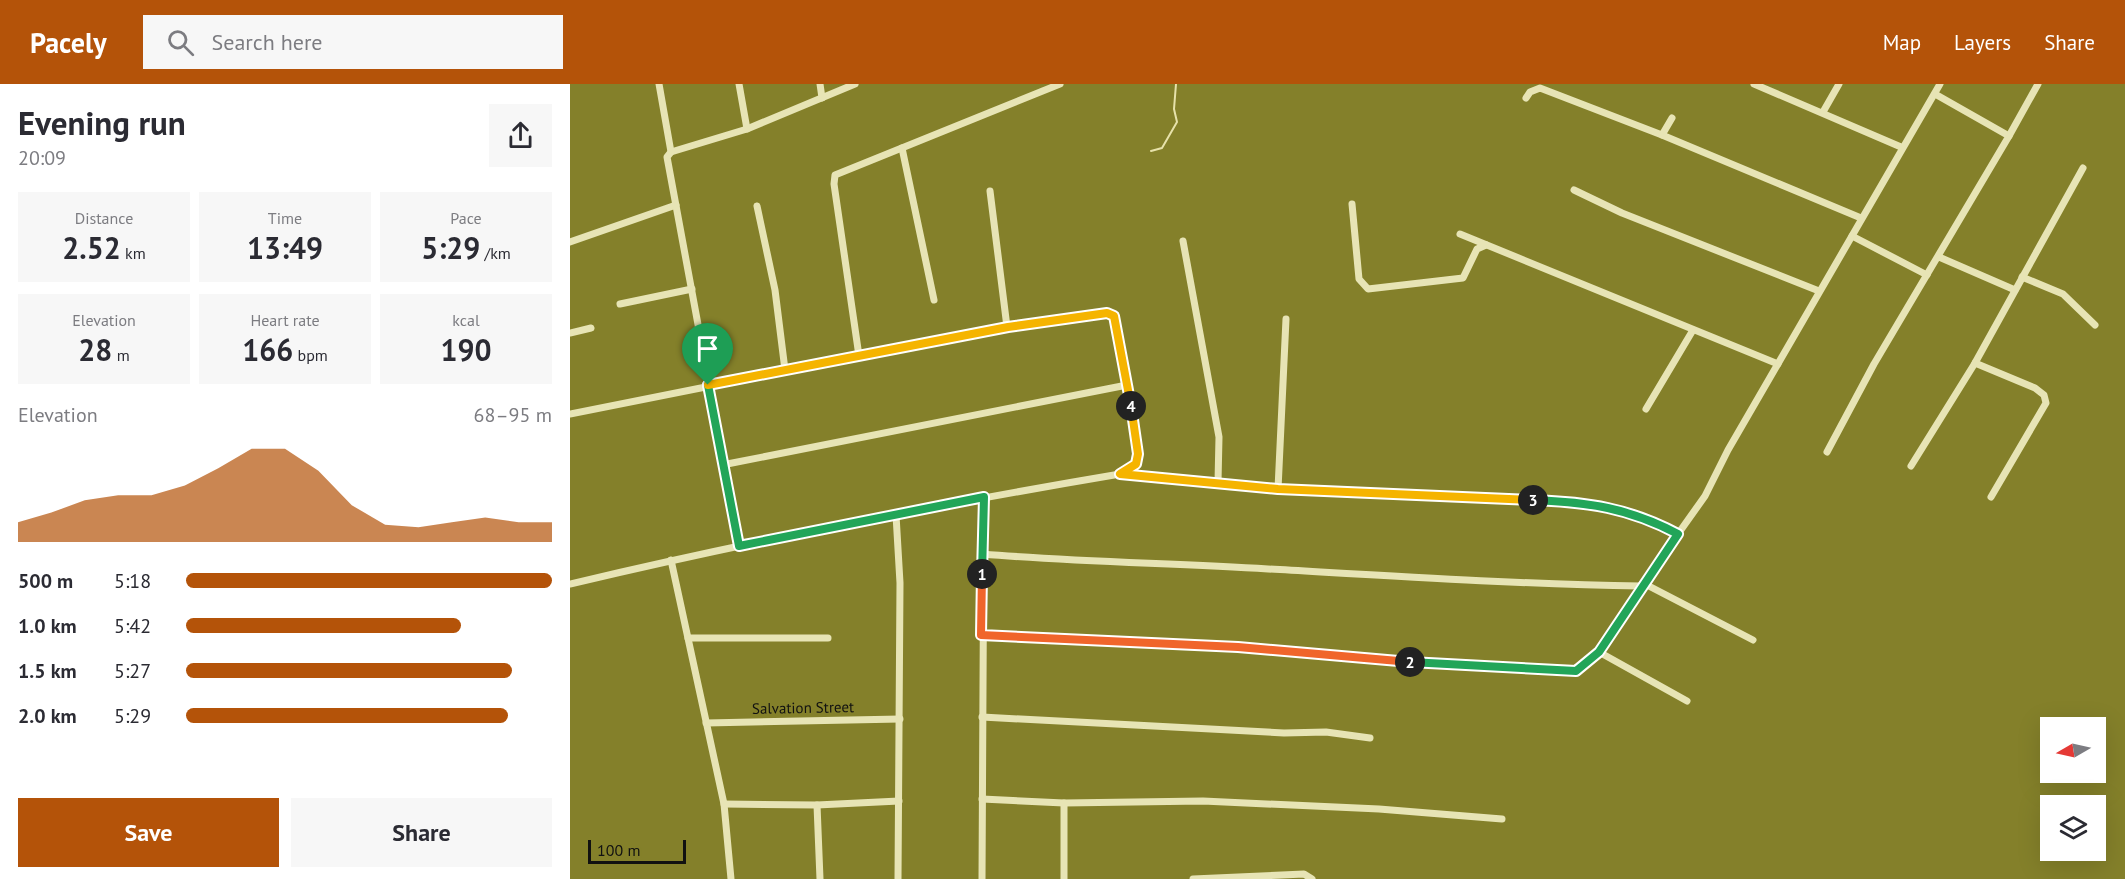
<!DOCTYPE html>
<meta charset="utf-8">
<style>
:root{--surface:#fff;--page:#f7f7f7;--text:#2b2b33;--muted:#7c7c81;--accent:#b45309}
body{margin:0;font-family:"PT Sans",sans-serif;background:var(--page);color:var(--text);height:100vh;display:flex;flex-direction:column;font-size:22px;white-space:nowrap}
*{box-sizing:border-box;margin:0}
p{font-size:20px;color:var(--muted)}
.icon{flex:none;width:33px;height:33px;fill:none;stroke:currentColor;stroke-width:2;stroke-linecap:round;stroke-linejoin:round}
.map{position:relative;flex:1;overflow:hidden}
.drawer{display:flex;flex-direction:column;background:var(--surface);width:570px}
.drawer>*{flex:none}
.needle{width:39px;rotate:261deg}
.fabs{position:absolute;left:1470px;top:633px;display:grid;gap:12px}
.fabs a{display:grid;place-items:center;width:66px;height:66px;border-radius:0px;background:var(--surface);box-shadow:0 6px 24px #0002;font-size:30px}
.scale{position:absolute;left:18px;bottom:15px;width:98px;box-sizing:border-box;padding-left:6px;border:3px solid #111;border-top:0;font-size:16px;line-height:21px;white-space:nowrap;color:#111;-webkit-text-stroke:4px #84802a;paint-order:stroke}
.pin{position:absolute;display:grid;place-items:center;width:51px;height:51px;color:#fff;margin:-62px -26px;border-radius:50% 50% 50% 0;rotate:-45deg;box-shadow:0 0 6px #0007}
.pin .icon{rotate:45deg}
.km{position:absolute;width:30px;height:30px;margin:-15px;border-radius:50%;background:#222;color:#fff;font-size:16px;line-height:30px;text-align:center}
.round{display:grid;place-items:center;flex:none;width:63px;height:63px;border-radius:0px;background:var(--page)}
.head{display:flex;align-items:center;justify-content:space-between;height:102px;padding:0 18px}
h1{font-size:33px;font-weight:800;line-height:45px}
.stats{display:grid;grid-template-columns:repeat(3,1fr);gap:9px;height:102px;padding:6px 18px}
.stats div{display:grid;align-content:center;border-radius:0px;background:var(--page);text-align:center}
.stats b{font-size:30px;font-weight:800}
.stats small{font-size:16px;font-weight:400}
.stats p{font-size:16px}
.chart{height:168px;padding:12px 18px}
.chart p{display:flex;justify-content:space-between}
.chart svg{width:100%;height:108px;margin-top:6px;fill:var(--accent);opacity:.7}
.action{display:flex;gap:12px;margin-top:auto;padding:12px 18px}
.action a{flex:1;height:69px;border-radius:0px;background:var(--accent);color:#fff;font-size:24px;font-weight:800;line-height:69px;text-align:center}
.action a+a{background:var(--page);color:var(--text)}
ul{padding:0 18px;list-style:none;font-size:20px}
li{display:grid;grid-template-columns:96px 72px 1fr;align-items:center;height:45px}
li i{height:15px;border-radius:8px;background:var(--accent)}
header{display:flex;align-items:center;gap:36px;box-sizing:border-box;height:84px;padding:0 30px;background:var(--accent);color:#fff}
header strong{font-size:28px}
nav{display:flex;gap:33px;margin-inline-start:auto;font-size:21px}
.search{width:420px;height:54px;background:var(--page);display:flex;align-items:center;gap:15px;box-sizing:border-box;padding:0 21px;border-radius:0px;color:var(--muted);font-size:22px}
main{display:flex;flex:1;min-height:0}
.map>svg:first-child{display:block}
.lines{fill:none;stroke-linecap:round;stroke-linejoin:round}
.stream{stroke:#e7e2aa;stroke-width:2}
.minor{stroke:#e7e4b5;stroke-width:7}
.split-1-casing{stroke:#fff;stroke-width:12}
.split-2-casing{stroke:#fff;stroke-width:12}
.split-3-casing{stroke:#fff;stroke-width:12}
.split-4-casing{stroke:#fff;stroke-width:12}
.split-5-casing{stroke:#fff;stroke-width:12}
.split-1{stroke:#22a559;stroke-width:8}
.split-2{stroke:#f0652b;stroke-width:8}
.split-3{stroke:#22a559;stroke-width:8}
.split-4{stroke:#f5b400;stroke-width:8}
.split-5{stroke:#f5b400;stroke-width:8}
.labels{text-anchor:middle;stroke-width:4.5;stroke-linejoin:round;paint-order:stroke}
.street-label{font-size:15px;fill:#111;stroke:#84802a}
</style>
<header>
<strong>Pacely</strong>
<div class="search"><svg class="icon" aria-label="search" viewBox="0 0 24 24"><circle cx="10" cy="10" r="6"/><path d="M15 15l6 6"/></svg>Search here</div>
<nav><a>Map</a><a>Layers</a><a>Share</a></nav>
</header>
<main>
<section class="drawer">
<div class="head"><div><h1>Evening run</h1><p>20:09</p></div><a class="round"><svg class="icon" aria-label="share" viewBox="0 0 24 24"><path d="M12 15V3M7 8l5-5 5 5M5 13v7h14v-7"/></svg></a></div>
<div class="stats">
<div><p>Distance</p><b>2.52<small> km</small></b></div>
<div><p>Time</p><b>13:49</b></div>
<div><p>Pace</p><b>5:29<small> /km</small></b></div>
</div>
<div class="stats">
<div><p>Elevation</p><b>28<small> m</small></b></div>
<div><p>Heart rate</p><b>166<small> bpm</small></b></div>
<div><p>kcal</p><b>190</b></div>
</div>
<div class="chart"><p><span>Elevation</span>68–95 m</p>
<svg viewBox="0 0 160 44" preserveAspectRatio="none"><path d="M0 44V36L10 32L20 27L30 25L40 25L50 21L60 14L70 6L80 6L90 15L100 29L110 37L120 38L130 36L140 34L150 36L160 36V44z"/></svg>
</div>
<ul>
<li><b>500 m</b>5:18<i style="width:100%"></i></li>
<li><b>1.0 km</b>5:42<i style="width:75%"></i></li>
<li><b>1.5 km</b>5:27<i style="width:89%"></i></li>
<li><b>2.0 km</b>5:29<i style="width:88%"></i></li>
</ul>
<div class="action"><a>Save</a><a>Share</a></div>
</section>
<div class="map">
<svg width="1555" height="795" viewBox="0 0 1555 795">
<rect width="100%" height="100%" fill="#84802a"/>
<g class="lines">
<path class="stream" d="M581,67L592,64L607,38L604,25L606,0"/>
<g class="minor">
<path d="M89,0L101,68"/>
<path d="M169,0L177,45"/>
<path d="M250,0L252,14"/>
<path d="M1184,0L1331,63"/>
<path d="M956,14L960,8L970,4L1092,51"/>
<path d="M1253,28L1269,0"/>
<path d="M1102,34L1092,51L1291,134"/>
<path d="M1439,52L1468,0"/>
<path d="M332,64L364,216"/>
<path d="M1004,106L1052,129L1249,207"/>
<path d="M420,107L437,243"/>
<path d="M782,120L789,195L798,205L893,194L907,165L916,161"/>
<path d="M187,122L205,206L215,286"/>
<path d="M890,150L1208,280"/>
<path d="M1282,152L1357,191"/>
<path d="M613,157L649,353L648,398"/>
<path d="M0,158L106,121"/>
<path d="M1369,173L1445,206"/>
<path d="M1452,193L1493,210L1525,241"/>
<path d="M50,220L122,205"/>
<path d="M0,249L21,244"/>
<path d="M289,272L264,100L265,91L490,0"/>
<path d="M1405,279L1465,304L1474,311L1476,319L1421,413"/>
<path d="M1076,325L1123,246"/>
<path d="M0,330L437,243L537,229L545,232L557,301"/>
<path d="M1257,368L1304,280L1439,52L1365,10"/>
<path d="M1341,382L1405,279L1513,84"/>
<path d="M551,390L708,405L1031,421L1066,430L1108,450"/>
<path d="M708,405L716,235"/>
<path d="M326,431L330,499L328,795"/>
<path d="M169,462L97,73L101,68L177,45L285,0"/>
<path d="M412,470C508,478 602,479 698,485C822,492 946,500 1071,502"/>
<path d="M101,476L154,720L161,795"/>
<path d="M1073,499L1183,556"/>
<path d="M0,500C182,457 366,421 550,390L566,380L568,370L557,301L152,381"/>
<path d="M411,551L668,563L821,577L1006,587L1029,568L1071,502L1135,412L1158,366L1370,0"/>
<path d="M118,554H258"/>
<path d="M1029,568L1117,617"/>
<path d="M412,633L714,649L756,648L800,654"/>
<path d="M136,639L330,635"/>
<path d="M412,715L494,719L633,717L809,725L932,735"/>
<path d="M154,720L247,721L329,717"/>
<path d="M247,721L250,795"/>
<path d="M412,795L414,413"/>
<path d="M494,795V719"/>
<path d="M623,795L734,790L742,795"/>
</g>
</g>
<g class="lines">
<defs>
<path id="split-1" d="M138,301L169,462L414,413L412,490"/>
<path id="split-2" d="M412,490L411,551L668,563L840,578"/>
<path id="split-3" d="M840,578L1006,587L1029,568L1108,450C1059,424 1018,418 963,416"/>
<path id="split-4" d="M561,322L568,370L566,380L550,390L708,405L963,416"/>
<path id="split-5" d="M138,301L438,243L537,229L544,232L561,322"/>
</defs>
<use href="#split-1" class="split-1-casing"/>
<use href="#split-2" class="split-2-casing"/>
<use href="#split-3" class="split-3-casing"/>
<use href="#split-4" class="split-4-casing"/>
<use href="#split-5" class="split-5-casing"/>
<use href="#split-1" class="split-1"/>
<use href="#split-2" class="split-2"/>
<use href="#split-3" class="split-3"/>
<use href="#split-4" class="split-4"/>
<use href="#split-5" class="split-5"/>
</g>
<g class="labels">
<g class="street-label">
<text transform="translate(233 624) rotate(-1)" y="5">Salvation Street</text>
</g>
</g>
</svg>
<div class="fabs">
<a><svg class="needle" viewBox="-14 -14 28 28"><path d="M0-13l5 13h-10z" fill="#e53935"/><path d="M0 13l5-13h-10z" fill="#7c7c81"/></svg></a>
<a><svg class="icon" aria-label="layers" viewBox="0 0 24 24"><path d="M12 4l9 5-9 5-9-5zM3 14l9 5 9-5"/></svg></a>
</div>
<div class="scale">100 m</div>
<div class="pin" style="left:138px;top:301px;background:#1e9e55"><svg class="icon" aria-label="arrive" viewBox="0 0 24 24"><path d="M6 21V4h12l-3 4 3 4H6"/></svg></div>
<b class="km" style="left:412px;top:490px">1</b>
<b class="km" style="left:840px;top:578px">2</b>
<b class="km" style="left:963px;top:416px">3</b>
<b class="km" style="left:561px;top:322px">4</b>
</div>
</main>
